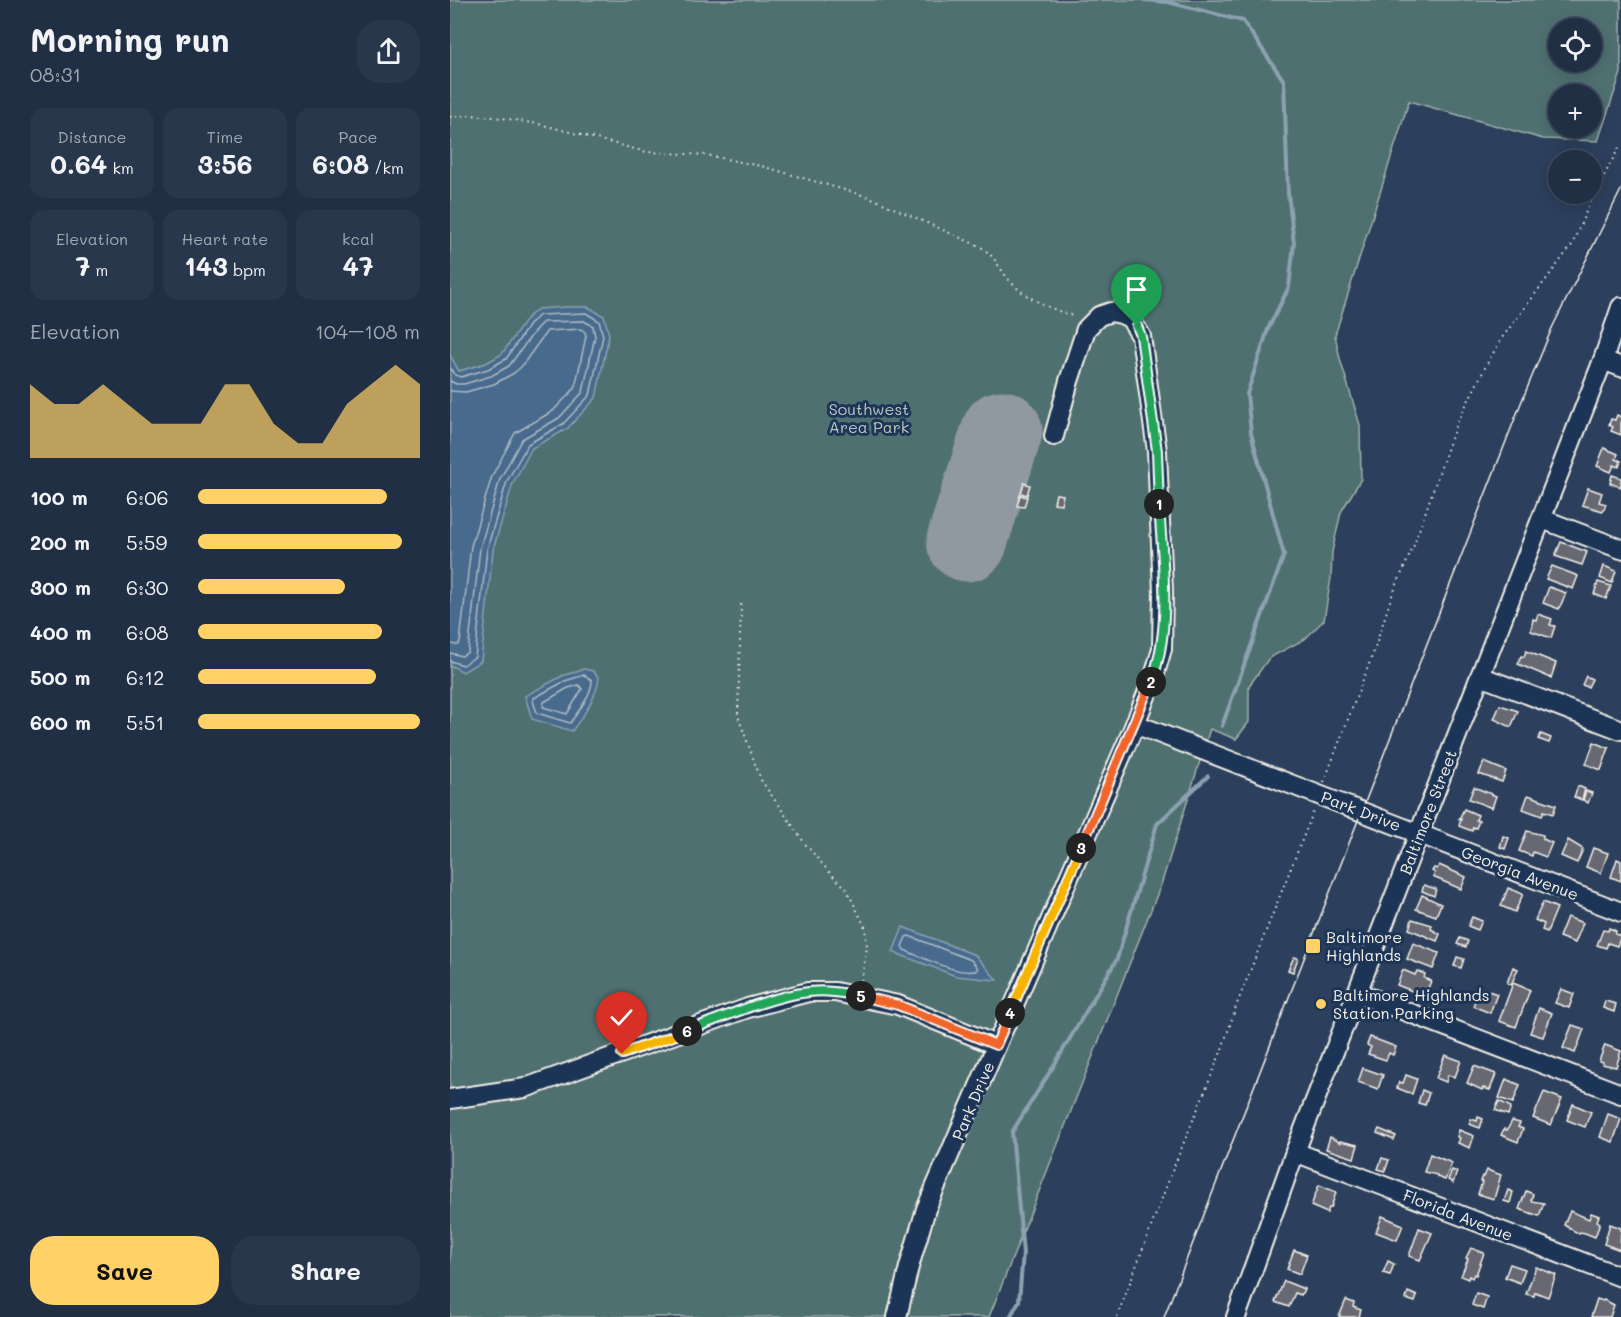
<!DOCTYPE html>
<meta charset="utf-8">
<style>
:root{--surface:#212f45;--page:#29374c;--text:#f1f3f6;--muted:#a2a9b3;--line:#3e4a5e;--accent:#ffd166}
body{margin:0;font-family:Mali,sans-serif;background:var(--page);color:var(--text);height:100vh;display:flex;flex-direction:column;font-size:22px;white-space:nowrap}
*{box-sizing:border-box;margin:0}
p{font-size:20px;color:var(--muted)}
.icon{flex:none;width:33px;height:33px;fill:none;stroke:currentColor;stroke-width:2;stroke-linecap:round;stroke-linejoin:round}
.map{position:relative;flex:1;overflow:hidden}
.drawer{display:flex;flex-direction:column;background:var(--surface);width:450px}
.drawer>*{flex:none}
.controls{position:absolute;left:1098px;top:18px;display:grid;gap:12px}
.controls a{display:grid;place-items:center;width:54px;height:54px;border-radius:50%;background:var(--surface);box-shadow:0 3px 15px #0003,0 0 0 2px var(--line);font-size:30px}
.pin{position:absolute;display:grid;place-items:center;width:51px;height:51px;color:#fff;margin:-62px -26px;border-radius:50% 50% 50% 0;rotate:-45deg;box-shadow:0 0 6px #0007}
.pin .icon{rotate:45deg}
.km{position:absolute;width:30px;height:30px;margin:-15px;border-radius:50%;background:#222;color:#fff;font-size:16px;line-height:30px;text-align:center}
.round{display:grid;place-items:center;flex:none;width:63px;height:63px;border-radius:24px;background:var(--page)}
.headline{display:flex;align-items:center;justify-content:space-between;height:102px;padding:0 30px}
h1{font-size:33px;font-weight:700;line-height:45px}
.stats{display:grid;grid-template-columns:repeat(3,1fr);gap:9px;height:102px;padding:6px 30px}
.stats div{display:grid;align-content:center;border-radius:15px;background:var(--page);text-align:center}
.stats b{font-size:26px;font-weight:700}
.stats small{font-size:16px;font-weight:400}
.stats p{font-size:16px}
.chart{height:168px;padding:12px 30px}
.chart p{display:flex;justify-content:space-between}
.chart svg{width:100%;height:108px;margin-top:6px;fill:var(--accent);opacity:.7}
.cta{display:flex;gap:12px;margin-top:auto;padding:12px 30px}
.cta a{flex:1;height:69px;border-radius:24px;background:var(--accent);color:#111;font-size:24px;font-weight:700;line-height:69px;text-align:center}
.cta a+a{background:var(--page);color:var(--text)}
ul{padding:0 30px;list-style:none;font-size:20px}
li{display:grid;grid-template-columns:96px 72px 1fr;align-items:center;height:45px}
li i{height:15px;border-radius:8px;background:var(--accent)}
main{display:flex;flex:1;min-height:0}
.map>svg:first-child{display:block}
.green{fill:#4f7071;stroke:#a2b0ac;stroke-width:1.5;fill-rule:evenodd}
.water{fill:#466b8d;stroke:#8ca1b1;stroke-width:1.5}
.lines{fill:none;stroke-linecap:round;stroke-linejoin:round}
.shore{stroke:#aebbc4;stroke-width:1.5}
.stream{stroke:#8ca1b1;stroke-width:4}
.runway{stroke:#9098a2;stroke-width:81}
.building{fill:#686872;stroke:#f4f1e8;stroke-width:1.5}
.minor-casing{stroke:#f4f1e8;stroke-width:22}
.path{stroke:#f4f1e8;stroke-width:2;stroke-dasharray:1.5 4.5;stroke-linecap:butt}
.minor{stroke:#1d3557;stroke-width:18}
.tram{stroke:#f4f1e8;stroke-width:1.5}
.split-1-casing{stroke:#fff;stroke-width:12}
.split-2-casing{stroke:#fff;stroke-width:12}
.split-3-casing{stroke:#fff;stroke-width:12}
.split-4-casing{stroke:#fff;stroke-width:12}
.split-5-casing{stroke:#fff;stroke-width:12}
.split-6-casing{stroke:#fff;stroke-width:12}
.split-7-casing{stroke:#fff;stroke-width:12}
.split-1{stroke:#22a559;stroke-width:8}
.split-2{stroke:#22a559;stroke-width:8}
.split-3{stroke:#f0652b;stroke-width:8}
.split-4{stroke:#f5b400;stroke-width:8}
.split-5{stroke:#f0652b;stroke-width:8}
.split-6{stroke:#22a559;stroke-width:8}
.split-7{stroke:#f5b400;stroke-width:8}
.poi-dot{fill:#ffd166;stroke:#1d3557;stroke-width:2}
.labels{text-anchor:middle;stroke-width:6;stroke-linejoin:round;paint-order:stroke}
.park-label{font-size:16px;fill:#bac4be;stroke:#1d3557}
.street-label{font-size:16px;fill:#f4f1e8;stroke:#1d3557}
.poi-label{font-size:16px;fill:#f4f1e8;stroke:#1d3557;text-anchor:start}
</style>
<main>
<section class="drawer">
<div class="headline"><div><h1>Morning run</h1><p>08:31</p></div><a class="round"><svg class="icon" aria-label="share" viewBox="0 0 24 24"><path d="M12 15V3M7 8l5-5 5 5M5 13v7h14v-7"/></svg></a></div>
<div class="stats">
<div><p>Distance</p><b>0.64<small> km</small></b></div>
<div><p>Time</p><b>3:56</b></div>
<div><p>Pace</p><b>6:08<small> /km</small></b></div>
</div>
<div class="stats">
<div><p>Elevation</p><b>7<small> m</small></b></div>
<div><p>Heart rate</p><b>143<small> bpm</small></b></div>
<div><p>kcal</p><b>47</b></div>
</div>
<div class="chart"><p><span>Elevation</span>104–108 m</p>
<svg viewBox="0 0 160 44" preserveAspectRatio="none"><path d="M0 44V14L10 22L20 22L30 14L40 22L50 30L60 30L70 30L80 14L90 14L100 30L110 38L120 38L130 22L140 14L150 6L160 14V44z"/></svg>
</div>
<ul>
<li><b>100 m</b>6:06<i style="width:85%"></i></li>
<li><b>200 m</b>5:59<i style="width:92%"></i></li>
<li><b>300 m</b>6:30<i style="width:66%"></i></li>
<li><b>400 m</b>6:08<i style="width:83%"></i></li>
<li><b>500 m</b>6:12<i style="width:80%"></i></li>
<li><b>600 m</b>5:51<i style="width:100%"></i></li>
</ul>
<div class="cta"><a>Save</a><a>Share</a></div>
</section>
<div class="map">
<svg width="1171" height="1317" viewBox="0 0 1171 1317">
<rect width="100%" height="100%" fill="#2c3f5c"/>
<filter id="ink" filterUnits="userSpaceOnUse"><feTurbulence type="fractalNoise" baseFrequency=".0167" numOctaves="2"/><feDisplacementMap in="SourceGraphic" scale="12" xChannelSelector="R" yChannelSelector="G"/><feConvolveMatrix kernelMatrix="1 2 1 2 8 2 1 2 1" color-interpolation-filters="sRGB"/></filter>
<g filter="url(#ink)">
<path class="green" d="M0,0H1171V73L1148,141L1093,139L959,101L885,335L890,359L910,425L911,479L891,512L882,552L881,578L874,620L855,639L819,658L799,686V722L786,739L760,729L712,882L539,1317H0ZM1108,28H1142V62H1108ZM1108,94H1142V128H1108Z"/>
<g class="water">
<path d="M115,307H138L154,316L159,335L146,398L117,429L82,448L63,483L43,550L31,661L13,672L0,665V355L9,371L36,363L52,354L77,318L88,309Z"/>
<path d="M134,669L143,671L149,678C146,698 134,715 122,731L82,719L75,696L112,676Z"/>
<path d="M453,927L525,955L547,980L506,976L443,952Z"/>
</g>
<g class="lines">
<g class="shore">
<path d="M0,368L5,375L11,377L38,369L56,359L81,322L90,315L136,313L149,321L153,336L140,395L113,424L78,444L57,481L37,549L25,657L13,665L0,661"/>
<path d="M0,381L6,384H14L41,376L59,366L87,328L93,322L134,321L143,326L145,336L133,392L109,418L72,439L50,479L30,548L18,652L12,656L0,653"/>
<path d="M0,391L16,392L44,384L64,373L71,367L97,331L131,329L135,332L136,336L125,388L103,411L65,433L42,476L21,546L10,642L8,645L0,644"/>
<path d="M134,675L142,680C142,694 129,711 120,723L87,713L83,701L84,698L115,681Z"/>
<path d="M129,685L132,689L117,714L93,707L94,702L118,688Z"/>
<path d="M459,936L521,960L527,967L528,970C510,977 472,957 454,950L452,946L456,937Z"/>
</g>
<g class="stream">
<path d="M694,0L718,2L793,21L834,81L838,193L844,243L839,287L818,329L797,394L801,433L834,555L772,726"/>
<path d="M560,1317L569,1301L573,1253L562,1132L603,1067L667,959L707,824L758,776"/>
</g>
<path class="runway" d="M517,541L552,431"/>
</g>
<g class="building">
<path d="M1167,415L1171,417V435L1161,431L1163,427L1159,425L1161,419L1165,420Z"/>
<path d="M1154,448L1168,454L1166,459L1171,461L1169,467L1164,465L1161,472L1147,466Z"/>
<path d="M1162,475L1171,478V487L1160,483Z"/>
<path d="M574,483L580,485L577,495L571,493Z"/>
<path d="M1138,488L1152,493L1149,502L1156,504L1153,511L1132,505Z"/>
<path d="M606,494L613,495L611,504L604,503Z"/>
<path d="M570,495L577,497L574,507L567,506Z"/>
<path d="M1111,542L1137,552L1132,565L1105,556Z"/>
<path d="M1102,566L1128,576L1123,589L1096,579Z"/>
<path d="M1154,566L1166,571L1162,583L1150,578Z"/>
<path d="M1148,582L1161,586L1156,599L1144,594Z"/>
<path d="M1099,587L1116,593L1109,609L1093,603Z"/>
<path d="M1088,614L1102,619L1100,625L1105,626L1101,638L1081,631L1083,619L1086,620Z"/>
<path d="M1076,651L1106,663L1101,678L1068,664L1071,656L1074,657Z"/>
<path d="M1136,676L1142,679L1138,687L1132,685Z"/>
<path d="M1050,705L1068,711L1061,727L1044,719Z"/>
<path d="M1091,734L1101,738L1099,743L1088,739Z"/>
<path d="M1144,742L1159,748L1151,770L1136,764Z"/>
<path d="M1034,762L1056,771L1052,782L1029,774Z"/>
<path d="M1128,786L1135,789L1132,800L1124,797Z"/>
<path d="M1024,787L1046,796L1042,808L1019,799Z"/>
<path d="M1136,791L1142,793L1138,803L1133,800Z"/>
<path d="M1078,795L1106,805L1103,814L1094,811L1092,816L1073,809Z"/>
<path d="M1014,809L1028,815L1026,820L1029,821L1026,828L1023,827L1022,831L1009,826L1011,819H1009Z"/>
<path d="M1077,831L1093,835V839L1102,843L1096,857L1083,852L1082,856L1069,851Z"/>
<path d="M1053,836L1059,838L1055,849L1050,847Z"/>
<path d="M1118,840L1133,849L1127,863L1111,856Z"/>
<path d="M1143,848L1158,853L1151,873L1136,867Z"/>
<path d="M1167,859L1171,861V881L1161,877Z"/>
<path d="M989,865L1016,877L1011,889L983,877L985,873L982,871L984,868L987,869Z"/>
<path d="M974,885L986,889L984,896L972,891Z"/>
<path d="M1058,888L1073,894L1065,912L1051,906Z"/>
<path d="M972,895L991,904L986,916L966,909Z"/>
<path d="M1093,902L1107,908L1097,932L1092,930L1094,924L1085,920Z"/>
<path d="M1022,917L1032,921L1028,930L1018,926Z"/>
<path d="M1117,917L1133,923L1125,943L1109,937Z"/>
<path d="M962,919L982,925L981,929L990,934L987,941L959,929Z"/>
<path d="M1159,928L1166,931L1165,934L1171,936L1167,946L1158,943L1156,948L1147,945L1153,930L1158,931Z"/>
<path d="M1010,938L1018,941L1016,947L1007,944Z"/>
<path d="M963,943L989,953L983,969L957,959Z"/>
<path d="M844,957L848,958L843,972L838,970Z"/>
<path d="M1007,957L1014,959L1011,968L1004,966Z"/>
<path d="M1063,967L1068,969L1061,985L1057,983Z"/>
<path d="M953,970L965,975L967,971L975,974L974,978L981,981L975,996L947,985Z"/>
<path d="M1063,983L1080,990L1066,1027L1049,1021Z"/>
<path d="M1030,988L1047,994L1040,1013L1023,1006Z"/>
<path d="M1111,989L1124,994L1119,1008L1105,1003Z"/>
<path d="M1155,1001L1166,1004L1164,1012L1153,1008Z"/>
<path d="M1089,1008L1102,1013L1093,1037L1080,1033Z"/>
<path d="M1122,1025L1134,1029L1125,1053L1113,1048Z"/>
<path d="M920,1037L946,1047L943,1055L939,1053L936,1060L918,1054L921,1047L917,1045Z"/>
<path d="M1155,1045L1171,1051L1166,1067L1152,1064L1153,1062L1149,1061Z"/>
<path d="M995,1055L1011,1061L1005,1077L998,1075L996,1082L986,1078Z"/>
<path d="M1024,1066L1046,1074L1040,1090L1033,1088L1032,1090L1017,1083Z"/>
<path d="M913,1068L933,1075L928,1089L908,1082Z"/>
<path d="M956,1075L967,1079L962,1094L947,1088L949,1082L953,1083Z"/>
<path d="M1056,1079L1070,1085L1063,1103L1049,1098Z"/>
<path d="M972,1090L979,1093L975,1105L968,1103Z"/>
<path d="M1094,1092L1112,1099L1101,1125L1083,1118Z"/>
<path d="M1049,1101L1061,1107L1058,1115L1045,1110Z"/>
<path d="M1123,1104L1141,1112L1135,1127L1117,1120Z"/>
<path d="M1158,1114L1171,1119L1163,1142L1150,1137Z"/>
<path d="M1028,1117L1033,1119L1030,1128L1019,1124L1021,1119L1027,1121Z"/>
<path d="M1062,1121L1070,1123L1068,1127L1073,1129L1068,1142L1051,1135L1054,1129L1057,1130Z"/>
<path d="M929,1129L946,1136L944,1140L927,1133Z"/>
<path d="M1009,1130L1024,1136L1020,1148L1008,1143L1010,1138L1007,1137Z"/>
<path d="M880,1137L890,1143V1141L908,1145L904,1158L876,1149Z"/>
<path d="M980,1154L1002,1163L995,1180L987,1177V1175L974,1172Z"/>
<path d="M932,1158L939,1160L935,1171L928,1169Z"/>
<path d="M1002,1170L1007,1172L1003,1183L998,1180Z"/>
<path d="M1037,1170L1051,1175L1044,1199L1028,1194L1032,1182L1030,1181L1032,1176L1034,1177Z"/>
<path d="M869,1185L886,1192L881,1208H879L877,1213L861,1206Z"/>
<path d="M1058,1190L1063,1192L1060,1203L1054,1201Z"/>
<path d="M1076,1191L1083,1194L1081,1201L1094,1203L1089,1216L1069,1209Z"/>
<path d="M1120,1211L1139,1219L1141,1213L1149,1216L1147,1221L1150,1223L1145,1237L1135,1233L1130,1232L1129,1234L1114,1225Z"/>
<path d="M932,1216L953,1225L947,1240L926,1232Z"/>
<path d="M1160,1224L1171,1228L1170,1250L1154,1244Z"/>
<path d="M969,1228L982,1233L970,1260L959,1256Z"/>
<path d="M1021,1248L1034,1253L1026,1275L1024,1274L1022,1278L1019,1276L1018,1279L1011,1276L1018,1259L1016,1258Z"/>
<path d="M844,1250L857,1255L850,1274L837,1269Z"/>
<path d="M938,1261L944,1264L940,1275L933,1273Z"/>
<path d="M1060,1264L1075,1269L1070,1283L1055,1277Z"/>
<path d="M1086,1267L1106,1275L1098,1297L1085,1292L1084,1296L1076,1294Z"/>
<path d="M834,1281L854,1289L851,1295L845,1293L839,1307L825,1302Z"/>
<path d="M958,1292L967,1296L965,1302L956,1299Z"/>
<path d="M1026,1293L1037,1297L1033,1309L1022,1305Z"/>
<path d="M1147,1299L1153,1301L1154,1300L1164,1305L1160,1317H1141Z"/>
<path d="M896,1300L904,1303L903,1307L911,1310L909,1317H889Z"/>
</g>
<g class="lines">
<defs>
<g id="minor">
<path d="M1153,360L1171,367"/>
<path d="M1092,519L1171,549"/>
<path d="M1030,676L1171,730"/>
<path d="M685,724L1171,912"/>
<path d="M908,993L1171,1094"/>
<path d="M0,1099L75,1088L298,1008L358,992H385L448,1005L546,1045"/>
<path d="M845,1152L1171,1277"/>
<path d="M447,1317L459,1267L476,1209L685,724L705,673L712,649L713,592L707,451L691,336L680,318L671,314L661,312L649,316L636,329L619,381L604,436"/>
<path d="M786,1317L845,1152L1153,360L1171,307"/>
</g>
</defs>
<use href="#minor" class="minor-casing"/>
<g class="path">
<path d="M0,117L20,115L53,118L93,125L196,152L257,155L315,167L419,197L531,247C546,258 545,262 556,276C572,298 600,308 625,317"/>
<path d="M291,604L288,716L311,780L356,845L381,874L396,888L415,927L417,947L411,982"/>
<path d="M874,782L924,651L941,598L964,545L1005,427L1038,362L1052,338L1122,245L1141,200L1171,144"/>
<path d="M667,1317L723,1169L771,1052L787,1004L864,810"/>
</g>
<use href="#minor" class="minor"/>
<path class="tram" d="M714,1317L1071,403L1102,328L1171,190"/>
</g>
</g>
<g class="lines" filter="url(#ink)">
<defs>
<path id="split-1" d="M687,326L691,336L707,451L709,504"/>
<path id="split-2" d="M701,682C723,629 712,560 709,504"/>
<path id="split-3" d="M631,848L701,682"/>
<path id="split-4" d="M560,1013L631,848"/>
<path id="split-5" d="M411,996L448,1005L546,1045L560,1013"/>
<path id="split-6" d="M237,1031C274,1017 321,996 359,992C377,990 393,993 411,996"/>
<path id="split-7" d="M172,1054L237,1031"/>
</defs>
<use href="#split-1" class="split-1-casing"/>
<use href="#split-2" class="split-2-casing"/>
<use href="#split-3" class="split-3-casing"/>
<use href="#split-4" class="split-4-casing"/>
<use href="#split-5" class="split-5-casing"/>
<use href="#split-6" class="split-6-casing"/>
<use href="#split-7" class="split-7-casing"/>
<use href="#split-1" class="split-1"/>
<use href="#split-2" class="split-2"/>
<use href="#split-3" class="split-3"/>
<use href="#split-4" class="split-4"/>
<use href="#split-5" class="split-5"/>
<use href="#split-6" class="split-6"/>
<use href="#split-7" class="split-7"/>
</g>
<g class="poi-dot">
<rect x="855" y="938" width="16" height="16" rx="3"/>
<circle cx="871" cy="1004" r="6"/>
</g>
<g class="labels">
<g class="park-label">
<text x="419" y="415">Southwest<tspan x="419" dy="18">Area Park</tspan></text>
</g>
<g class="street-label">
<text transform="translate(911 811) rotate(21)" y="6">Park Drive</text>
<text transform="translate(978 812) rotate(-69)" y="6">Baltimore Street</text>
<text transform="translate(1070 873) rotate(21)" y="6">Georgia Avenue</text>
<text transform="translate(523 1101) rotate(-67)" y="6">Park Drive</text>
<text transform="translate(1008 1215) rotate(21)" y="6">Florida Avenue</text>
</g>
<g class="poi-label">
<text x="876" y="943">Baltimore<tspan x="876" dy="18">Highlands</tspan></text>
<text x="883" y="1001">Baltimore Highlands<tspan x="883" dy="18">Station Parking</tspan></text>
</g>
</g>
</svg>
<div class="controls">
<a><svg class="icon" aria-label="locate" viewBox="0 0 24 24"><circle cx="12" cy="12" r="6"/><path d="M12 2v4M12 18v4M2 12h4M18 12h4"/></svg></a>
<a>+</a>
<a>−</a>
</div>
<div class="pin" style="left:687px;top:326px;background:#1e9e55"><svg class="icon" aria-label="arrive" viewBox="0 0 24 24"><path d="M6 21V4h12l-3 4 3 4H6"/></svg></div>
<div class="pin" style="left:172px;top:1054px;background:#d93025"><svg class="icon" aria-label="check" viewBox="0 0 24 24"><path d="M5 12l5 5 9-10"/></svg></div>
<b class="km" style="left:709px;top:504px">1</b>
<b class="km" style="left:701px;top:682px">2</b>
<b class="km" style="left:631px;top:848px">3</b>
<b class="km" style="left:560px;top:1013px">4</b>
<b class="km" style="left:411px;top:996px">5</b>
<b class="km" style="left:237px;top:1031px">6</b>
</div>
</main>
